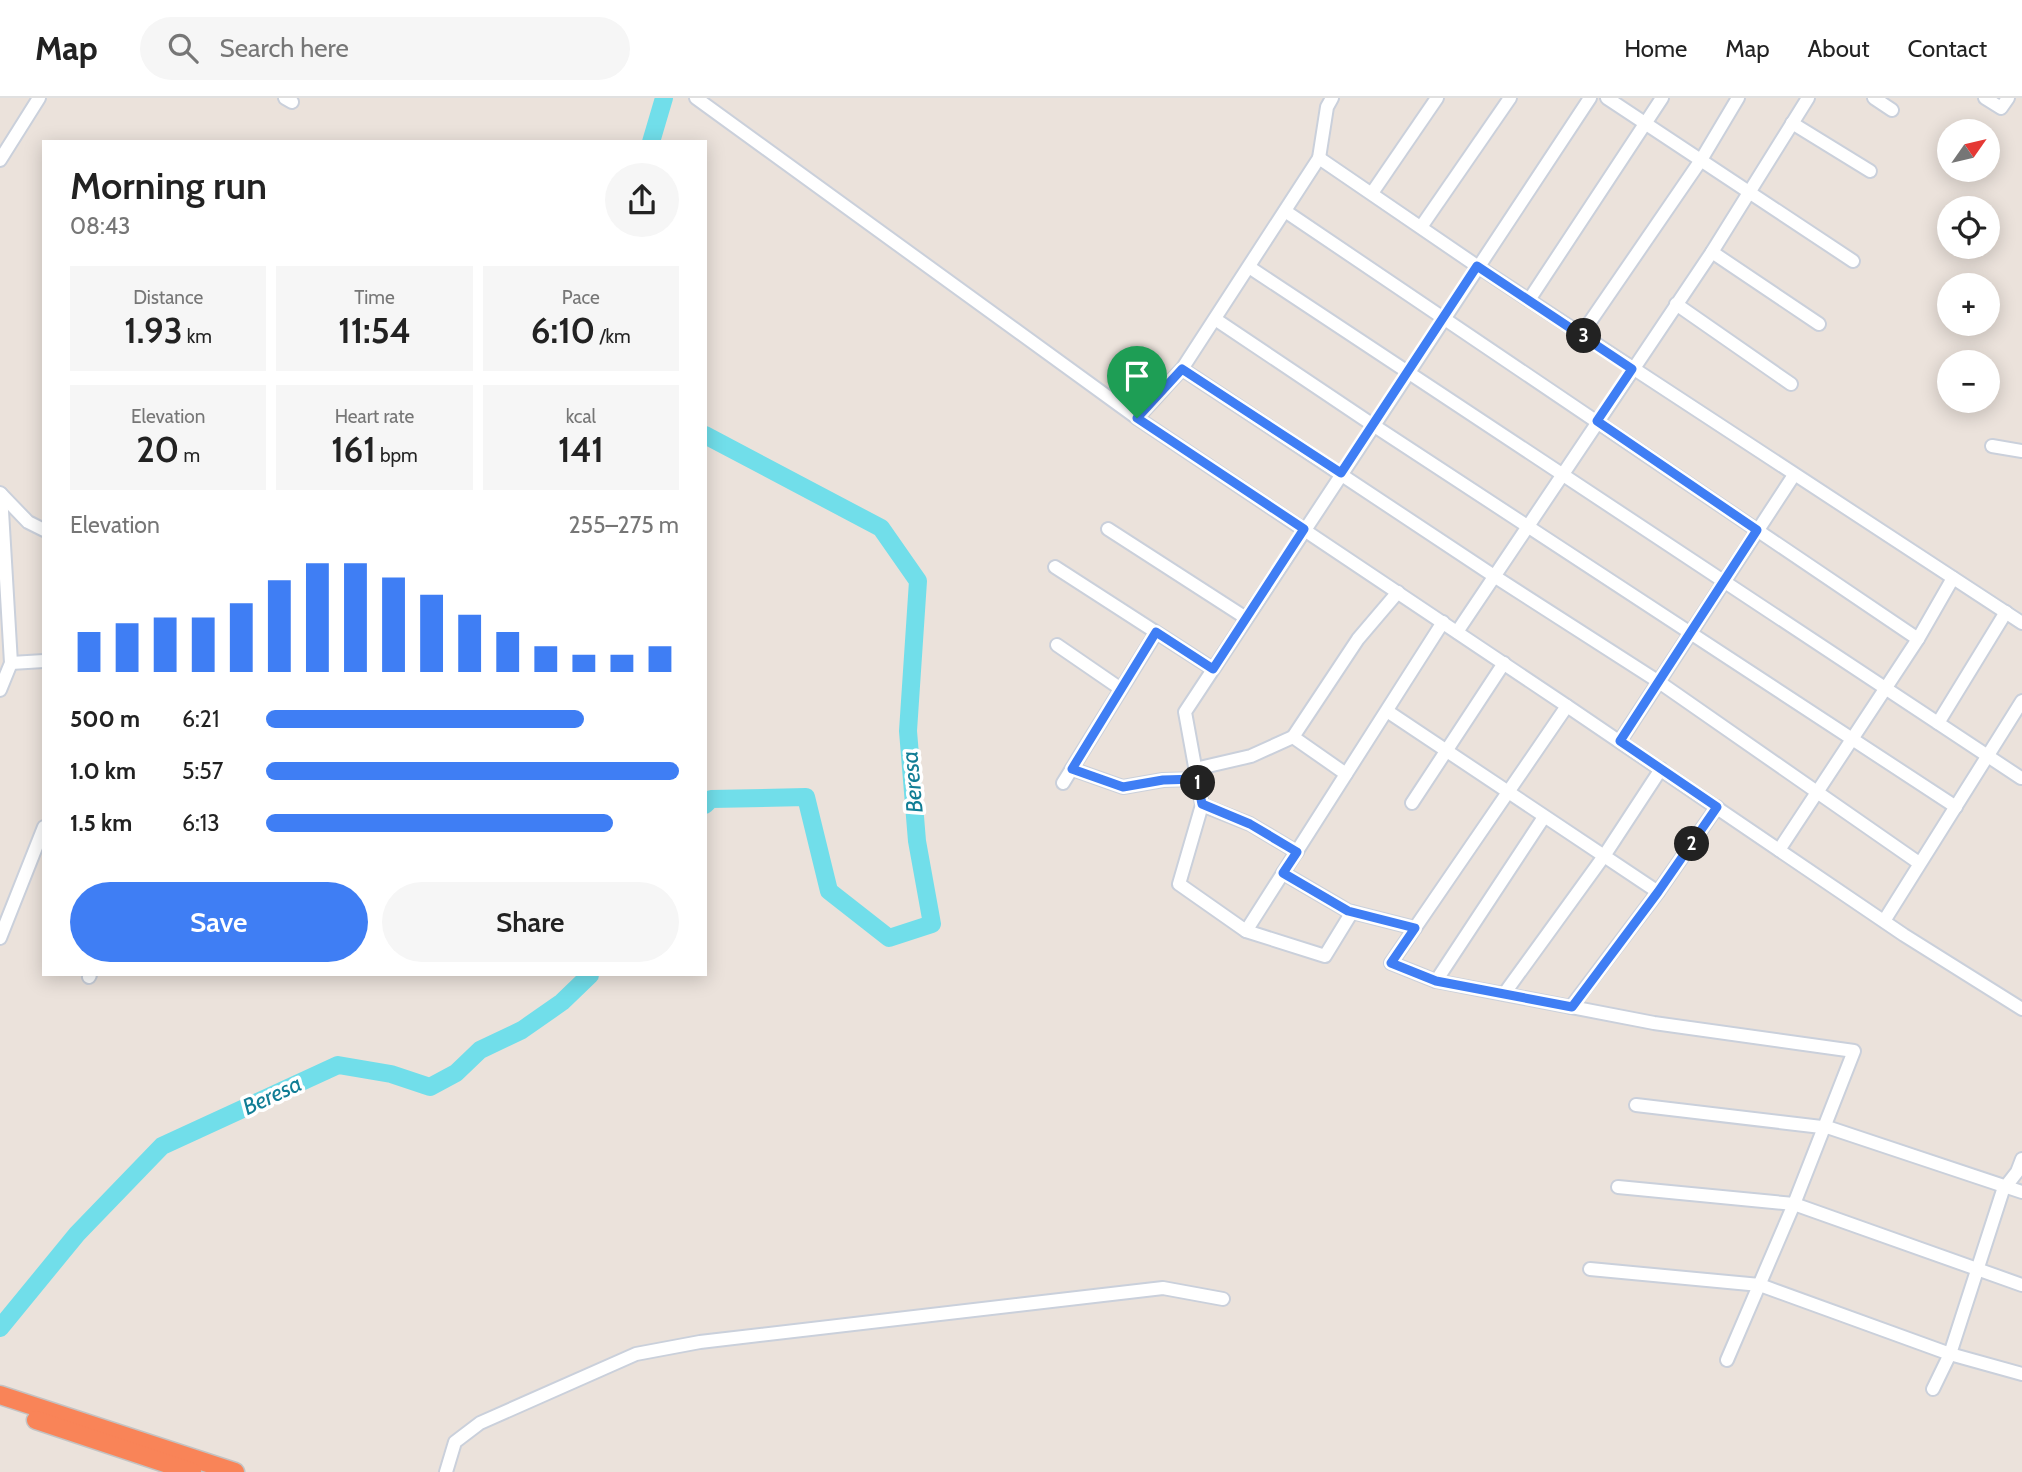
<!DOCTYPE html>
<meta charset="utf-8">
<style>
:root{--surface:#fff;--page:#f6f6f6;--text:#222;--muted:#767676;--line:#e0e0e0;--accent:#3f7ef4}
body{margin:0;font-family:Cabin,sans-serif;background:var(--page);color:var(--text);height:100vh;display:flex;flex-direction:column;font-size:26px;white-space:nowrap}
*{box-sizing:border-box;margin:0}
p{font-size:23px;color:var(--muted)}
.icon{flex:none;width:38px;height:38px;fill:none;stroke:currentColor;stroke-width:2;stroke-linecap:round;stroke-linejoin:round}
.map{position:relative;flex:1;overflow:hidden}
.details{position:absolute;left:42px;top:42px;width:665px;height:836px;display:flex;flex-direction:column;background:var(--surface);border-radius:0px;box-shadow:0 4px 18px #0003}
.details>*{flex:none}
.needle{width:46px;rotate:56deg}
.fabs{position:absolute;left:1937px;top:21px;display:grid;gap:14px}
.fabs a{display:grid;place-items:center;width:63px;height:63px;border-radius:50%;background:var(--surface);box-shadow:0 4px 18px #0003;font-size:35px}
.pin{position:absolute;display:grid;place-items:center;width:60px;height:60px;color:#fff;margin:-72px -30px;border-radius:50% 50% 50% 0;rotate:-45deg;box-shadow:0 0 7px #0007}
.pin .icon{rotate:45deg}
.km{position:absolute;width:35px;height:35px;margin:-18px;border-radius:50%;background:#222;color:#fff;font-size:19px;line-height:35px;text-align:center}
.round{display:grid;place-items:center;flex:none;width:74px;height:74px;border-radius:37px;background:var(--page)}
.headline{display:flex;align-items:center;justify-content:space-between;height:119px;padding:0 28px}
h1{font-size:38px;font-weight:600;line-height:52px}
.figures{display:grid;grid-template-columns:repeat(3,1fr);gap:10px;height:119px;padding:7px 28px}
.figures div{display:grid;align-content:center;border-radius:0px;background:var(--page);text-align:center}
.figures b{font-size:35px;font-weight:600}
.figures small{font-size:19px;font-weight:400}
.figures p{font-size:19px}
.chart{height:196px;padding:14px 28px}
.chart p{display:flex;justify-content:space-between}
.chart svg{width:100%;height:126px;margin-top:7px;stroke:var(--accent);stroke-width:6}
.button{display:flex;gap:14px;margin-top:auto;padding:14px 28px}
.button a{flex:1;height:80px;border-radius:42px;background:var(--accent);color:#fff;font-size:28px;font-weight:600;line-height:80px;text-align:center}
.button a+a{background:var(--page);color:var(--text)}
ul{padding:0 28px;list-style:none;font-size:23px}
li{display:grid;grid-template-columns:112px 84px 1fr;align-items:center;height:52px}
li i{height:18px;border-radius:9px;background:var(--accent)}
header{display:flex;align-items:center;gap:42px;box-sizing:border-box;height:98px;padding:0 35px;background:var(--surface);border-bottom:2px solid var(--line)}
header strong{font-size:33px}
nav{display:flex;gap:38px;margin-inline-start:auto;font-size:24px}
.search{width:490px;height:63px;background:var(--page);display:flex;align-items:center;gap:18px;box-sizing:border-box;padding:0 24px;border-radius:38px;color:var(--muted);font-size:26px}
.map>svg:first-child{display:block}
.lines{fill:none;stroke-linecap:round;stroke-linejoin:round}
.river{stroke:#71deea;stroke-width:18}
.minor-casing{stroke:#cad0db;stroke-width:16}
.highway-casing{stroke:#c3c3c3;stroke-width:21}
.minor{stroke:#fff;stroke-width:12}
.highway{stroke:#f98458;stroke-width:18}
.route-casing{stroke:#fff;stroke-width:14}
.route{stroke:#3f7ef4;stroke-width:9}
.labels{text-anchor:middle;stroke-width:7;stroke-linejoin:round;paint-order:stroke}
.water-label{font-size:23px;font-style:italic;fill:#117d95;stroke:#fff}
</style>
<header>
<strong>Map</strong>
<div class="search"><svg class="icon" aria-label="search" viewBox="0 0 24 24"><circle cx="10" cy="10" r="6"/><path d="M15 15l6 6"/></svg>Search here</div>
<nav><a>Home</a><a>Map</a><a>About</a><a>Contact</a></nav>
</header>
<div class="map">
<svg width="2022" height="1374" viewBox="0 0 2022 1374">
<rect width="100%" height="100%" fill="#ebe2db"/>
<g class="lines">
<g class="river">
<path d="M651,44L664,0"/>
<path d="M705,337L881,430L918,483L908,633L917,743L932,826L889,840L829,793L806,699L711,701L705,707"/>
<path d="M0,1230L77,1136L162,1048L338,967L391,976L430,989L456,975L480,952L522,932L562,904L590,877"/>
</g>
<defs>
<g id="minor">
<path d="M285,0L292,4"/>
<path d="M696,0L1137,320L1567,608L1904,837L2022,911"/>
<path d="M1607,0L1853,163"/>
<path d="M1874,0L1892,12"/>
<path d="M1985,0L2001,10L2008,0"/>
<path d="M1792,25L1870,73"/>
<path d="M1319,60L1327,9L1332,0"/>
<path d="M0,62L39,0"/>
<path d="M1372,95L1437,0"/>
<path d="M1285,113L1918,541"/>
<path d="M1421,129L1510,0"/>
<path d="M1712,154L1819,226"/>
<path d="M1249,169L2021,680"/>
<path d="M1529,202L1662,0"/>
<path d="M1676,206L1791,286"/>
<path d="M1215,221L1373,327L1956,709"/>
<path d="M1581,237L1701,62L1738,0"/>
<path d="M1182,271L1494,478L1659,584L1919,765"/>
<path d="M1137,320L1182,271L1319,60L1477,168L2022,525"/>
<path d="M1992,348L2022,353"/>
<path d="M0,395L28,424L44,432"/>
<path d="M1108,431L1246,520"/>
<path d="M1055,469L1213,571"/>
<path d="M1443,524L1246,833L1179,786L1202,707L1185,614L1590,0"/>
<path d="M1457,534L1712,154L1808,0"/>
<path d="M1057,547L1121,591"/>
<path d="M11,565L44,563"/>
<path d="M0,592L11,565L1,396"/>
<path d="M1387,613L1658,794"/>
<path d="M1938,625L2006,514"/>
<path d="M1620,643L1794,377"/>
<path d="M1072,671L1123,689L1163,682L1197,681"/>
<path d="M1195,671L1251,658L1293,639"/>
<path d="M1346,676L1293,639L1358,541L1398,494"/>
<path d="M1063,685L1156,535"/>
<path d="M1412,705L1504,565"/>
<path d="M1202,707L1250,726L1297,754"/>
<path d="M1544,719L1436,883L1391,865L1567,608"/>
<path d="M1779,752L1918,541L1953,480"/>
<path d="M1283,775L1348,813L1415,830"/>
<path d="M1884,823L2022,603"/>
<path d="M1246,833L1325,858L1352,814"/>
<path d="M0,840L44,729"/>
<path d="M89,879L90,877"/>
<path d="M1436,883L1654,925L1854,953L1794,1106L1727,1262"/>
<path d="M1504,896L1604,758L1661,671"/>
<path d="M1571,909L1658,794L1717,709"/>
<path d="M1636,1007L1830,1030L2022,1094"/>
<path d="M1618,1089L1794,1106L2022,1187"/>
<path d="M1590,1171L1760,1187L1950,1256L2022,1276"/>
<path d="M1933,1291L1950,1256L2003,1092L2017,1074L2022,1061"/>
<path d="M446,1374L455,1344L480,1325L636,1256L700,1244L1163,1190L1223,1201"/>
</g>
<g id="highway">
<path d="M0,1297L235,1374"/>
<path d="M36,1322L192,1374"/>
</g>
</defs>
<use href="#minor" class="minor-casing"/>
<use href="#highway" class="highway-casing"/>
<use href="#minor" class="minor"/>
<use href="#highway" class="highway"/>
</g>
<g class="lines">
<defs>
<path id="route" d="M1477,168L1632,271L1597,323L1757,432L1620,643L1717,709L1658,794L1572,909L1436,883L1391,865L1415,830L1348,813L1283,775L1297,754L1250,726L1202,706L1197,681L1163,682L1123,689L1072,671L1156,534L1213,571L1304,431L1137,320L1182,271L1341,375Z"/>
</defs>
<use href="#route" class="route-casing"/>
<use href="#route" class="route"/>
</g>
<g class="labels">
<g class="water-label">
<text transform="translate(912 684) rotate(-95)" y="8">Beresa</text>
<text transform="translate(272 997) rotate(-25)" y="8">Beresa</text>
</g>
</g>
</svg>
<div class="fabs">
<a><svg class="needle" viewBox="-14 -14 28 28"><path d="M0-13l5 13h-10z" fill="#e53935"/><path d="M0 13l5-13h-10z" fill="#767676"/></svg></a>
<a><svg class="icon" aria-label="locate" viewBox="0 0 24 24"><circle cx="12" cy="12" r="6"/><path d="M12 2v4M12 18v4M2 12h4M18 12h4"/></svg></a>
<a>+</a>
<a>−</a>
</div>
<div class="pin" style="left:1137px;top:320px;background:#1e9e55"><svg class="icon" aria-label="arrive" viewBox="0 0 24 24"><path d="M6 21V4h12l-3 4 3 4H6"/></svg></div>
<b class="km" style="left:1198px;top:685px">1</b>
<b class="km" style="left:1692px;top:746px">2</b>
<b class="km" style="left:1584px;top:238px">3</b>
<section class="details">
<div class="headline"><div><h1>Morning run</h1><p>08:43</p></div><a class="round"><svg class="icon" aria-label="share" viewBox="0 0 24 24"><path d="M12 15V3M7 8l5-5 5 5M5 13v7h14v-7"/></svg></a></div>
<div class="figures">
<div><p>Distance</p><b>1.93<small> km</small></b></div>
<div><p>Time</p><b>11:54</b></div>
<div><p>Pace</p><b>6:10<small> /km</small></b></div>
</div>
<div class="figures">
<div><p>Elevation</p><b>20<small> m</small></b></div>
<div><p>Heart rate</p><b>161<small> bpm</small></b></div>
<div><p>kcal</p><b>141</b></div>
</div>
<div class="chart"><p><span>Elevation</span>255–275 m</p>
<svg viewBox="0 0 160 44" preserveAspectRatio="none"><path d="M5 44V30M15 44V27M25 44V25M35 44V25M45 44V20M55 44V12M65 44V6M75 44V6M85 44V11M95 44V17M105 44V24M115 44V30M125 44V35M135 44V38M145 44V38M155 44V35"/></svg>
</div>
<ul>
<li><b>500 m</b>6:21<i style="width:77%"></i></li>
<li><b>1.0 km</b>5:57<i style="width:100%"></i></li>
<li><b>1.5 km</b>6:13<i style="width:84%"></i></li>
</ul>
<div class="button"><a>Save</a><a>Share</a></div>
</section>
</div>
